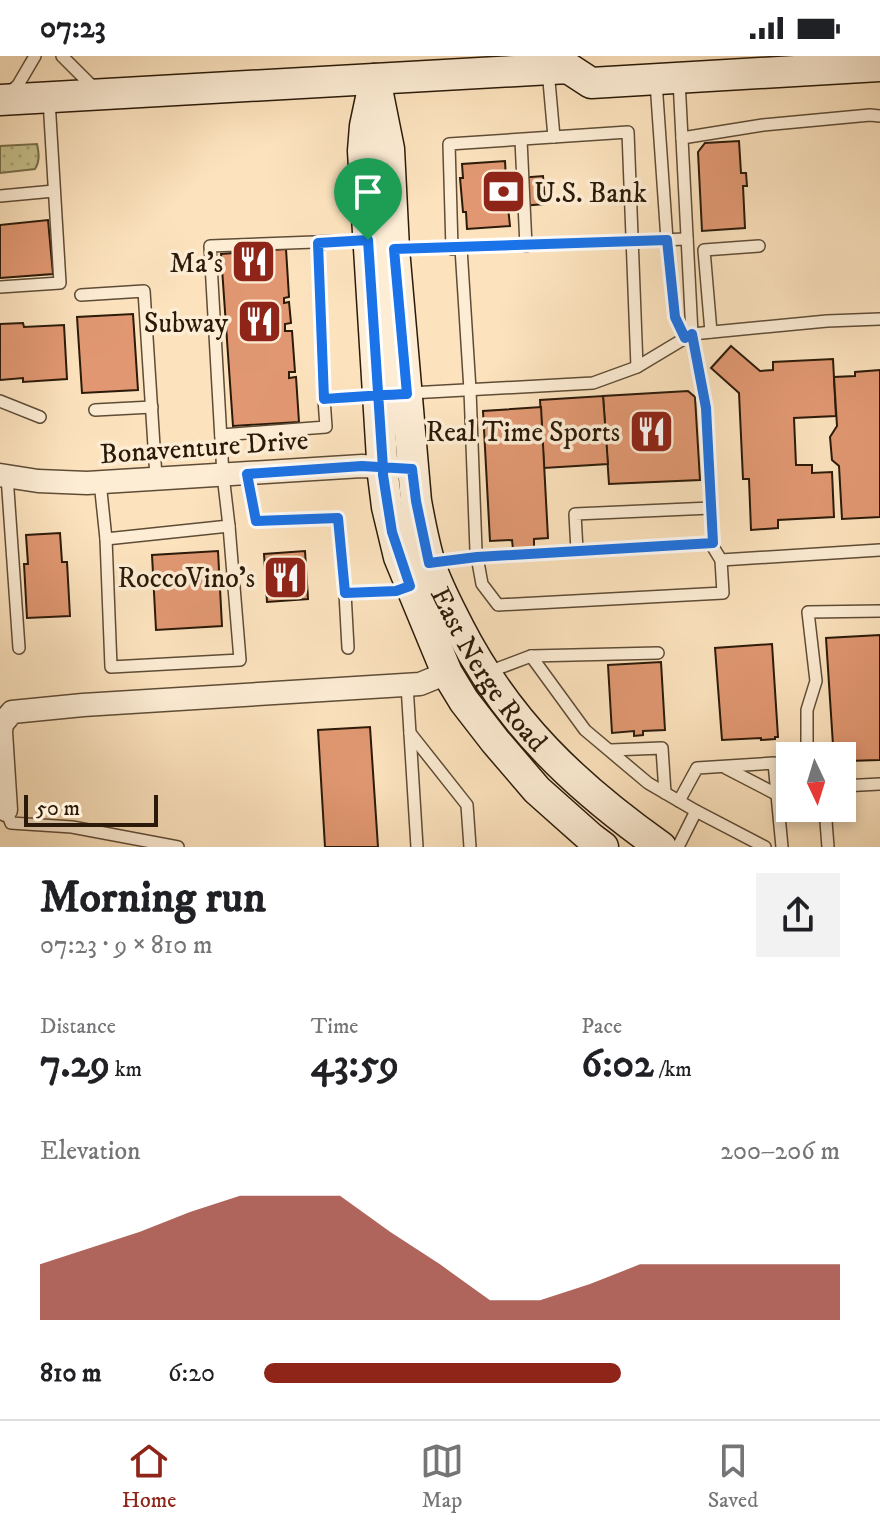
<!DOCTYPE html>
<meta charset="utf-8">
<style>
:root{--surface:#fff;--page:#f2f2f2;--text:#202124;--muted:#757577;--line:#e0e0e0;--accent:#8f2418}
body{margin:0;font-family:"IM FELL DW Pica",serif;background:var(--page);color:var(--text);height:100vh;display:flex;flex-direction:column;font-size:30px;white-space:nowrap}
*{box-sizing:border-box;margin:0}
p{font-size:26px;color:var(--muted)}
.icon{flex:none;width:44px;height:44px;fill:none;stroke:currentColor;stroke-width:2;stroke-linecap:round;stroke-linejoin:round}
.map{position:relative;height:791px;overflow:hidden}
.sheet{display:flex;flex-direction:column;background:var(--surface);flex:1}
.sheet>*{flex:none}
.needle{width:52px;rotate:176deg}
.fabs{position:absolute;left:776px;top:686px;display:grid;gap:16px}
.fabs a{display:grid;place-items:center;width:80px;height:80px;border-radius:0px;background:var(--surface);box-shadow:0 4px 12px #0003;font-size:40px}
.scale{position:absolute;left:24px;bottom:20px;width:134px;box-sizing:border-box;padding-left:8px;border:4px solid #2b1a09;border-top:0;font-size:22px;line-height:28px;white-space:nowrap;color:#2b1a09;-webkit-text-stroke:6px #fdedd5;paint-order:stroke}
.pin{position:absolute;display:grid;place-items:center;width:68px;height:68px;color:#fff;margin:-82px -34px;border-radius:50% 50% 50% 0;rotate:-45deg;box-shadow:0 0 8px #0007}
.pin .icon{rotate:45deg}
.round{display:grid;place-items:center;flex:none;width:84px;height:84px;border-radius:0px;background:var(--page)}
.headline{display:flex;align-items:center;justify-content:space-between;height:136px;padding:0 40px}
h1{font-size:44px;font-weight:800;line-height:60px}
.stats{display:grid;grid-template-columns:repeat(3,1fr);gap:12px;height:136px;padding:8px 40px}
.stats div{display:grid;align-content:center}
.stats b{font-size:40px;font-weight:800}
.stats small{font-size:22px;font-weight:400}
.stats p{font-size:22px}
.chart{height:224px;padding:16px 40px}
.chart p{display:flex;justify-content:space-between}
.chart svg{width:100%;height:144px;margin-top:8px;fill:var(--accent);opacity:.7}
ul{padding:0 40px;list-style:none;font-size:26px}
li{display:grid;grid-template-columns:128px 96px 1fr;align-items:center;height:60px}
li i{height:20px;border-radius:10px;background:var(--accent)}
.status{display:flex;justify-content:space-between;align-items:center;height:56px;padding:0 40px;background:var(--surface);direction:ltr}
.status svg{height:22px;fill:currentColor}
.menu{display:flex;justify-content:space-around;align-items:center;height:112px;border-top:2px solid var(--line);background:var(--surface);font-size:22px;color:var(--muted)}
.menu a{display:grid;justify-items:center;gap:4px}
.menu .on{color:var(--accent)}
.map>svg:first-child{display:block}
.grass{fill:url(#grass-dots);stroke:#786e4a;stroke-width:2}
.building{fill:#e19872;stroke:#2b1a09;stroke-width:2}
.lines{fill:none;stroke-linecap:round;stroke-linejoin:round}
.lane-casing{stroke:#5f4c36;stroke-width:14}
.street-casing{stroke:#5f4c36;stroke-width:25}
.secondary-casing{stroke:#2b1a09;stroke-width:33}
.lane{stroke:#fdedd5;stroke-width:11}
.street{stroke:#fdedd5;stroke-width:22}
.secondary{stroke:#fdedd5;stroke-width:30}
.route-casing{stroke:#fff;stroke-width:16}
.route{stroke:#1a73e8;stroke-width:10}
.labels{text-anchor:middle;stroke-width:7;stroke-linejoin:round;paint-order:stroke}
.poi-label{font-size:28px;fill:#2b1a09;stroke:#fdedd5;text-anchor:end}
.street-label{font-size:28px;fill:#2b1a09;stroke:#fdedd5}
</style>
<div class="status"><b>07:23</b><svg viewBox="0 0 49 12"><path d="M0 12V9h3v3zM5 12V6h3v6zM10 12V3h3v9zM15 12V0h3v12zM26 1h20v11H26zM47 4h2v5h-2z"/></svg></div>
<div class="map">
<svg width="880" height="791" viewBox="0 0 880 791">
<defs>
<pattern id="grass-dots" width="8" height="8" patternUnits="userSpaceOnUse" patternTransform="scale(2)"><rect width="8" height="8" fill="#c6c18c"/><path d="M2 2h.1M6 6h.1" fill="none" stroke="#aaa577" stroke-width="1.8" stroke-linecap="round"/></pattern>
</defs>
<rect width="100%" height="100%" fill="#fce3be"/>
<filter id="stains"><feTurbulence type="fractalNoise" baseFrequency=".0025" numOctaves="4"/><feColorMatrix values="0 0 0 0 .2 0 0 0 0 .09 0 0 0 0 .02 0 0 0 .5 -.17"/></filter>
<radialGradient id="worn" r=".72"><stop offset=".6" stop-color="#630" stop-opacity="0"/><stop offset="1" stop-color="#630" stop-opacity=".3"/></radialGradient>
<path class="grass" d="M37,88C39,98 40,105 35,113L0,117V90Z"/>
<g class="building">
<path d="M739,85L741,117H746L747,130H743L745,172L702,175L698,96L705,87Z"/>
<path d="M505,105L506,123L543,120L545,148L508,151L510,170L467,173L466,156H463L460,122H463L462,108Z"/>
<path d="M48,164L53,218L0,222V169Z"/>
<path d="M286,193L289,241L284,242V247L289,246L291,267L285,268V275H292L295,316H289V322L296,321L299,366L233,370L221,198Z"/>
<path d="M133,258L138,334L82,337L77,261Z"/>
<path d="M23,267L24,271L64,269L67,323L23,326V322L0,324V268Z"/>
<path d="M731,290L760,315L773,314V306L833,303L836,360L794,362L796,409H812V417L832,416L834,461L778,464V472L751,474L749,423H743L739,337L711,312Z"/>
<path d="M880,314V461L842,463L839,410L832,404L830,381L837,370L834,321L855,320V316Z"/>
<path d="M688,335L695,341L700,424L609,428L603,340Z"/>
<path d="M603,340L608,408L544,412L540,344Z"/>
<path d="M541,351L548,482L534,483V492L513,493L512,484L490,485L483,355Z"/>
<path d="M60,477L62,506H67L70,560L27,562L24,508H28L26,479Z"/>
<path d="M218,495L222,570L156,574L152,499Z"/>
<path d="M305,495L308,543L267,546L264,498Z"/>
<path d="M880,579V704L847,705L842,703V700H838L833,689L826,582Z"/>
<path d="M772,588L778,681H775V683L761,684V682L722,684L715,592Z"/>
<path d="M661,606L665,674L643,675V679L634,680V675L612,677L608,609Z"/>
<path d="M370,671L378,791H325L318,674Z"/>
</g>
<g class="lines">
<defs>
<g id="lane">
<path d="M62,0L94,32"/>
<path d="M548,14L554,81"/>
<path d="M679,24L692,278L706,352L713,491L721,504L880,494"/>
<path d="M656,26L667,184L675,261L685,282"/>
<path d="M8,38L18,29L35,0"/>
<path d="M682,82L763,69L870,59L880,60"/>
<path d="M521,84L526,190"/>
<path d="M0,140L54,135"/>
<path d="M318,187L324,343L376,339"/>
<path d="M461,192L470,334L476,495L482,528L498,549L723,537L721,504"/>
<path d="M396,193L687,183"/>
<path d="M452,193L449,88L628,76L637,311"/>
<path d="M0,231L60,227L49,44"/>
<path d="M81,239L144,235L156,421"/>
<path d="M711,276L704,194L759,190"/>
<path d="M410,337L593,327L637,311L692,278L827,265L880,263"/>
<path d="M0,345L40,361"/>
<path d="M95,354L152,351"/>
<path d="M221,379L326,371L324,343"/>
<path d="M247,418L256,465L338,462L345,537L396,535L409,530"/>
<path d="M7,420L19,592"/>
<path d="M100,426L106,483L229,470L223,419L210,190L368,184"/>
<path d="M106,483L111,611L240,604L229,470"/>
<path d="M577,495L575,458L711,452"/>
<path d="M430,507L477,501L713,487"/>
<path d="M345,537L348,592"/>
<path d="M531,600L658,597"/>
<path d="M486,617L531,600L585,674L648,727L696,755L765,791"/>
<path d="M407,629L417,791"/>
<path d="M410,677L467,749L470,791"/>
<path d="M611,694L662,692L665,737"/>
<path d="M807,700V654L816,625L808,556L880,555"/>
<path d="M726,712L778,739"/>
<path d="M842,730L880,728"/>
<path d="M679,745L697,712L774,707L782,791"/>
<path d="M825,752L828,791"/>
<path d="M6,754L11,767L72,771L178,791"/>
<path d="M678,791L696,755"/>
</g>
<g id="street">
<path d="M0,419L38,425L87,427L362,410L395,412"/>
<path d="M6,754L1,676L2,668L12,656L83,649L420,628L447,617"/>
</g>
<g id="secondary">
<path id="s1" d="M375,23L389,93L394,193L416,445C420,467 424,489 431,511C438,532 449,552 459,572C508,667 575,730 661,791"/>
<path d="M372,37L365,70L363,95L383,419L387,451L399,501L447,617L464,645L495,685L537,734L591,782L603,791"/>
<path d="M0,44L568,12L591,27L880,10"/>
</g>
</defs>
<use href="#lane" class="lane-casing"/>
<use href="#street" class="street-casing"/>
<use href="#secondary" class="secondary-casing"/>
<use href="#lane" class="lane"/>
<use href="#street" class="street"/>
<use href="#secondary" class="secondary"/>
</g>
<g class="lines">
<defs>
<path id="route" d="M368,184L383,412V419L392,476L410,530L396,535L345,537L338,462L256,465L247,418L362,410L412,413L416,445L429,507L477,501L713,487L706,352L692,278L685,282L675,261L667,184L394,193L407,338C379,339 352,341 324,343L318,187L368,184"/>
</defs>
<use href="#route" class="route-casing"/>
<use href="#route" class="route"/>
</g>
<defs>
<symbol id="bank-square" viewBox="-11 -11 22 22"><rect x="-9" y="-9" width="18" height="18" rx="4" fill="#8f2418" stroke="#fdedd5"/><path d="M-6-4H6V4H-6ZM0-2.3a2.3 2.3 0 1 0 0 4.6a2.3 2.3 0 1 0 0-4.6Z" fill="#fff"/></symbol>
<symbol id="restaurant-square" viewBox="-11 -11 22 22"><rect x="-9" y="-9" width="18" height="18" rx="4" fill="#8f2418" stroke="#fdedd5"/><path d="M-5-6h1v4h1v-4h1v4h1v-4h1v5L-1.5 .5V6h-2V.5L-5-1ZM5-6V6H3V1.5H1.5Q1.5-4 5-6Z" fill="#fff"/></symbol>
</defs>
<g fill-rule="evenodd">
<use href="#bank-square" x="478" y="110" width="51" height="51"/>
<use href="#restaurant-square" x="228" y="180" width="51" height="51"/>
<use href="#restaurant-square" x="234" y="240" width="51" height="51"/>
<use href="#restaurant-square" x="626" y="350" width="51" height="51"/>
<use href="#restaurant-square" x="260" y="496" width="51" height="51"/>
</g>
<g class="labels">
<g class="poi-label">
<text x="534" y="146" text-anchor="start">U.S. Bank</text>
<text x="223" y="216">Ma's</text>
<text x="228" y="276">Subway</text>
<text x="620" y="385">Real Time Sports</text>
<text x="255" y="531">RoccoVino's</text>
</g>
<g class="street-label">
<text transform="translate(204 390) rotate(-4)" y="10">Bonaventure Drive</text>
<text dy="10" stroke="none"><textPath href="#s1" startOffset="610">East Nerge Road</textPath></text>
</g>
</g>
<rect width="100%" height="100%" filter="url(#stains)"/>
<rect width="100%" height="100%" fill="url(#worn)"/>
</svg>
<div class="fabs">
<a><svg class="needle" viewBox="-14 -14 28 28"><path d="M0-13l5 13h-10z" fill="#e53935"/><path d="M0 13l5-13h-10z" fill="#757577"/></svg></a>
</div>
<div class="scale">50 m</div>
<div class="pin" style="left:368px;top:184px;background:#1e9e55"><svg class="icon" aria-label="arrive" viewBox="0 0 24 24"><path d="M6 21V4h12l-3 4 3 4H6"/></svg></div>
</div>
<section class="sheet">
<div class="headline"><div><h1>Morning run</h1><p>07:23 · 9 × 810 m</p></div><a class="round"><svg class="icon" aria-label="share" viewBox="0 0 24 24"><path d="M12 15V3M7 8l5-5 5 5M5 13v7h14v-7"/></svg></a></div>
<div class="stats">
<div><p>Distance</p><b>7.29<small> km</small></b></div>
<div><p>Time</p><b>43:59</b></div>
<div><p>Pace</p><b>6:02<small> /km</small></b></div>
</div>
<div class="chart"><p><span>Elevation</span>200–206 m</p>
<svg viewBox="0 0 160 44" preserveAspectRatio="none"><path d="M0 44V27L10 22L20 17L30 11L40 6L50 6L60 6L70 17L80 27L90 38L100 38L110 33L120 27L130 27L140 27L150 27L160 27V44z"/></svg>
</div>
<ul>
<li><b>810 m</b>6:20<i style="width:62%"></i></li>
</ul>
</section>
<nav class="menu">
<a class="on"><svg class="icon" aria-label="home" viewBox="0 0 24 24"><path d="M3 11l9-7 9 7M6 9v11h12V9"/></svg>Home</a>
<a><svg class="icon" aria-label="map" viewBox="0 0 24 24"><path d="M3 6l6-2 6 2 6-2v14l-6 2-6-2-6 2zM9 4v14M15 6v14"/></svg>Map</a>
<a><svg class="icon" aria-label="saved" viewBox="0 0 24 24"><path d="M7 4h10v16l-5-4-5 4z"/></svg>Saved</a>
</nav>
